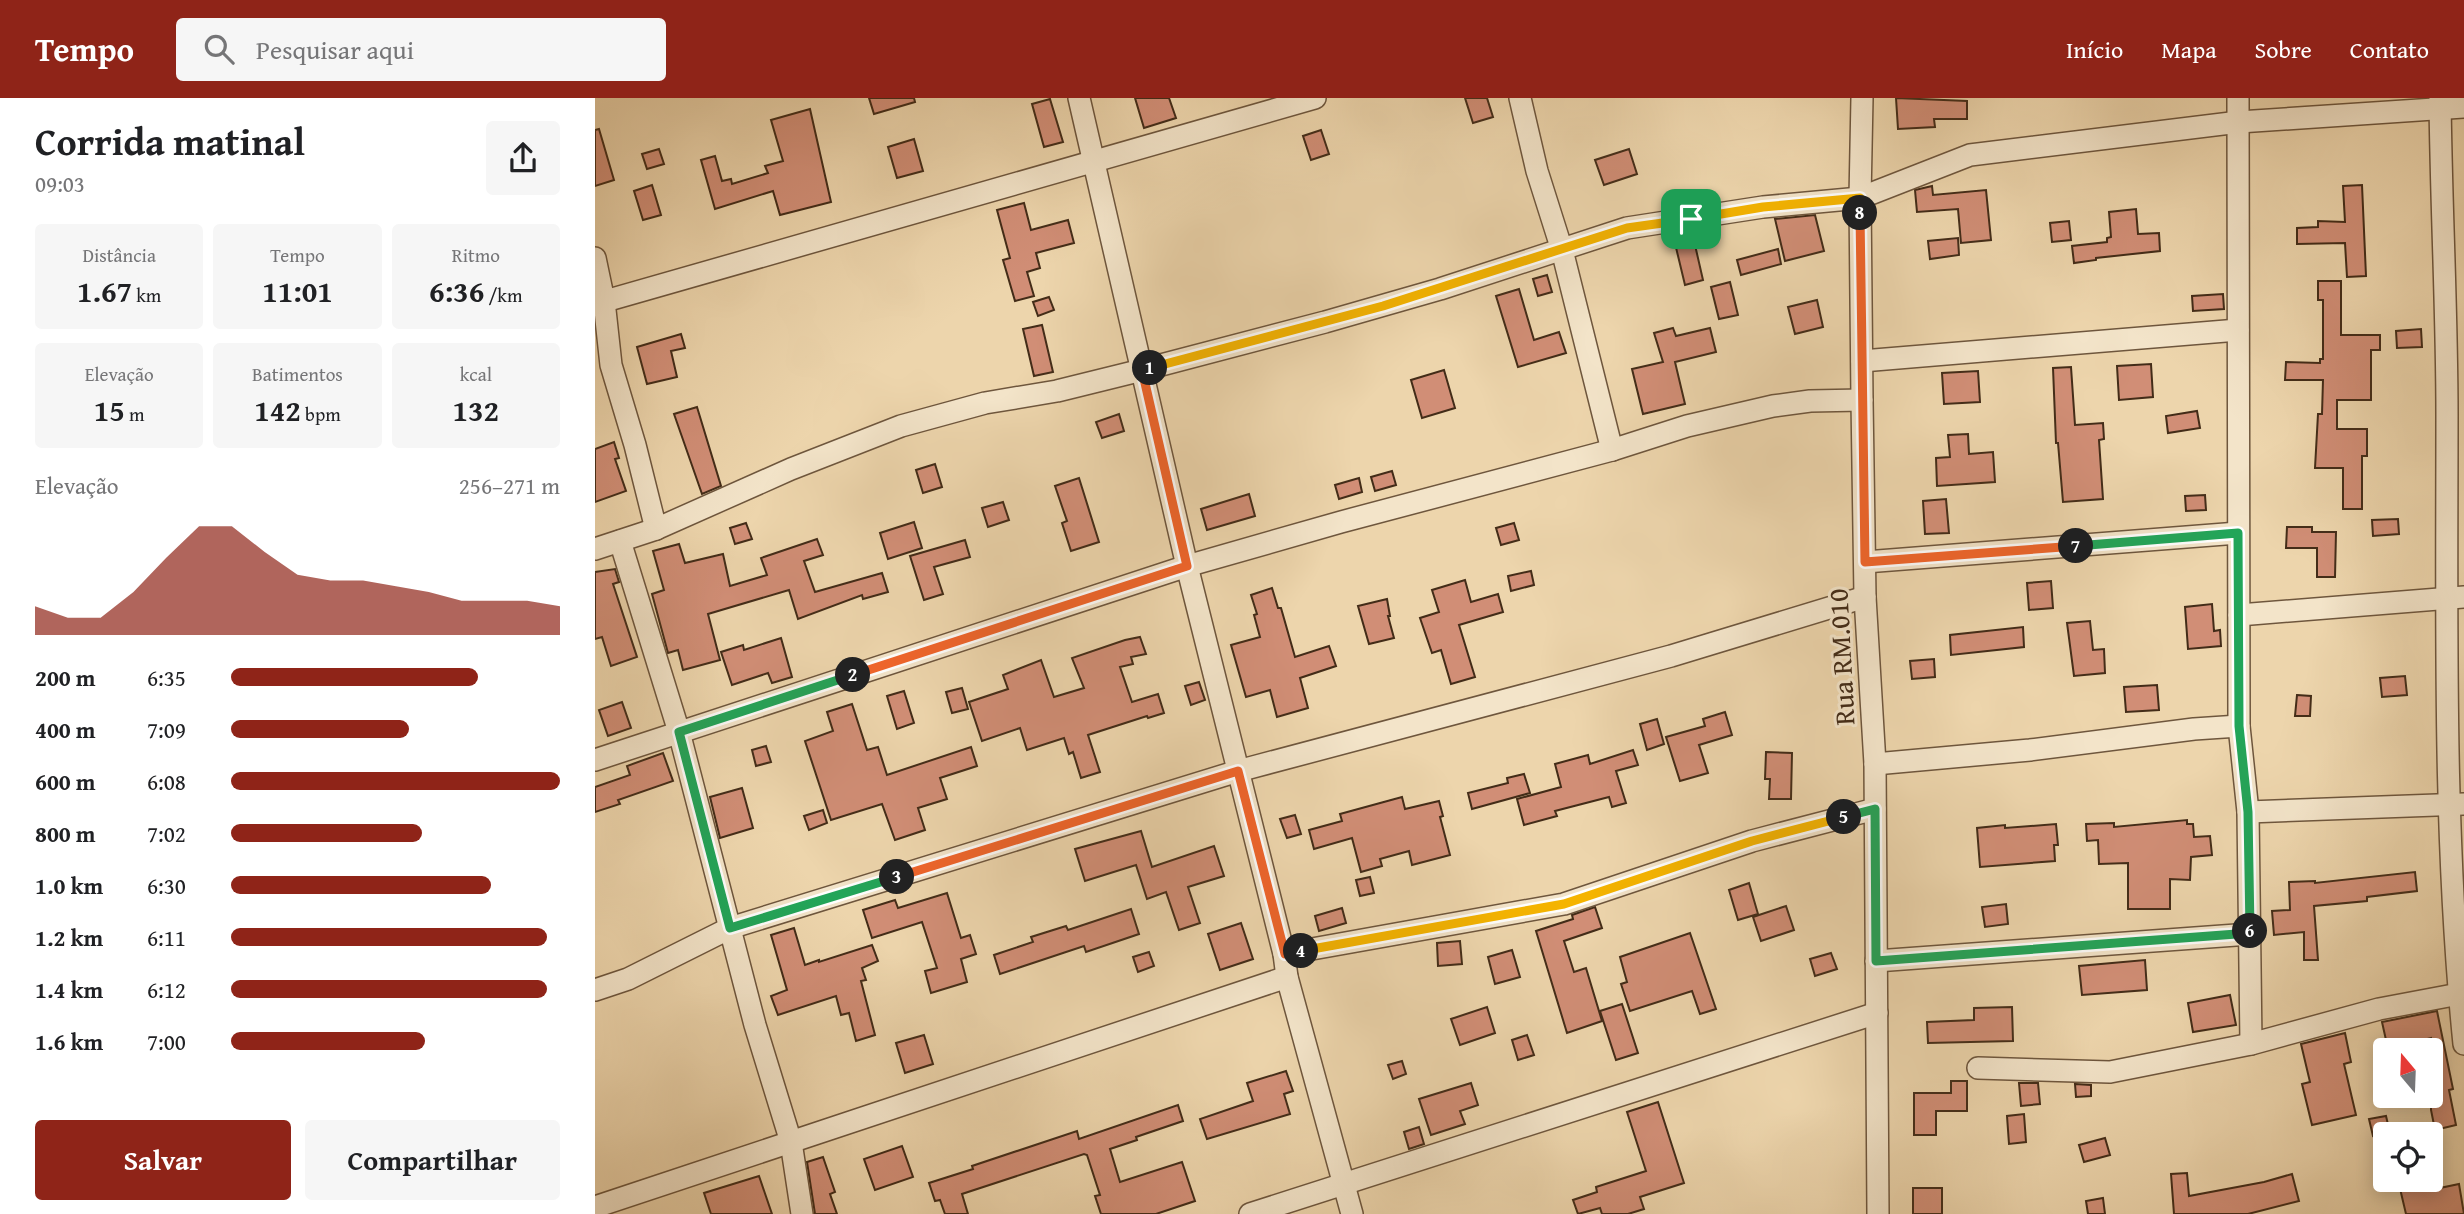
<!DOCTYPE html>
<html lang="pt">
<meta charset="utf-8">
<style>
:root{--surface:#fff;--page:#f6f6f6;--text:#202124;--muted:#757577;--accent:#8f2418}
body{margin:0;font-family:"Gentium Book Plus",serif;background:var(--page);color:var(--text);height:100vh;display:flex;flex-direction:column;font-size:26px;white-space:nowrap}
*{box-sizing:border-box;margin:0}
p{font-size:23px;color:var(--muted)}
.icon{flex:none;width:38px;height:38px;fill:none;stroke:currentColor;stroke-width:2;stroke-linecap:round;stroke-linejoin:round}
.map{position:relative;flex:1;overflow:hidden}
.sheet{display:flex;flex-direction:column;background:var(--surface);width:595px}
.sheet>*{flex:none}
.needle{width:46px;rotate:341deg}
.fabs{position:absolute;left:1778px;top:940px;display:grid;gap:14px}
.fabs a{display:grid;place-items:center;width:70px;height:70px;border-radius:7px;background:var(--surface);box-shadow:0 4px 18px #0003;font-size:35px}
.pin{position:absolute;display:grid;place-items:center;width:60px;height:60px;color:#fff;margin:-30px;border-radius:14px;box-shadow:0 4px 10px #0006}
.km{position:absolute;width:35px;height:35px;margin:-18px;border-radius:50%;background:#222;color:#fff;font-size:19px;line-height:35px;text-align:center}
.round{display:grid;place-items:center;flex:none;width:74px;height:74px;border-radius:7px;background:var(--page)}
.head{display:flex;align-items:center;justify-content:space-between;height:119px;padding:0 35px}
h1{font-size:38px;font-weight:700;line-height:52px}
.stats{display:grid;grid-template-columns:repeat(3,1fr);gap:10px;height:119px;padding:7px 35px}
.stats div{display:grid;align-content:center;border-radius:7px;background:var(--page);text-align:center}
.stats b{font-size:30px;font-weight:700}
.stats small{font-size:19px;font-weight:400}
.stats p{font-size:19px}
.chart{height:196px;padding:14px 35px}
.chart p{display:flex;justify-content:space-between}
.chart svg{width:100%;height:126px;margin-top:7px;fill:var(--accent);opacity:.7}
.cta{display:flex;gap:14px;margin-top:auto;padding:14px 35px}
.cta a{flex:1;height:80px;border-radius:7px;background:var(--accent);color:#fff;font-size:28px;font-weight:700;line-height:80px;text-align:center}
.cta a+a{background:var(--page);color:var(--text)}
ul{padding:0 35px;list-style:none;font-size:23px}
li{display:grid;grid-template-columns:112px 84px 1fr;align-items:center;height:52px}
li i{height:18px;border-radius:9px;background:var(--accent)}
header{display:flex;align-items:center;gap:42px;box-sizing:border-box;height:98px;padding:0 35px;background:var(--accent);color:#fff}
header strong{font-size:33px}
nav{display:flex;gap:38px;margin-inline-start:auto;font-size:24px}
.search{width:490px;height:63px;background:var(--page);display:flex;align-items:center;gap:18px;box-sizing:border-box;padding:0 24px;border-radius:7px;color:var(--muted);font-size:26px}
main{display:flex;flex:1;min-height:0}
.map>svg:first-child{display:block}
.building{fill:#d18e76;stroke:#432c18;stroke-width:2}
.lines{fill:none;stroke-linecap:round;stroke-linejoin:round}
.street-casing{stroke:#6e563d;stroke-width:24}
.street{stroke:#f3e4c9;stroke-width:21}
.split-1-casing{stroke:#fff;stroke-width:14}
.split-2-casing{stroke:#fff;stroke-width:14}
.split-3-casing{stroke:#fff;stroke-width:14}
.split-4-casing{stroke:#fff;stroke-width:14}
.split-5-casing{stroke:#fff;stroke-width:14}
.split-6-casing{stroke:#fff;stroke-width:14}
.split-7-casing{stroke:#fff;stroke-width:14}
.split-8-casing{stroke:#fff;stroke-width:14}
.split-9-casing{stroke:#fff;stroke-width:14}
.split-1{stroke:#f5b400;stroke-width:9}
.split-2{stroke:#f0652b;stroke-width:9}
.split-3{stroke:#22a559;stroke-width:9}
.split-4{stroke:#f0652b;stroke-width:9}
.split-5{stroke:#f5b400;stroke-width:9}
.split-6{stroke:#22a559;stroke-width:9}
.split-7{stroke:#22a559;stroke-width:9}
.split-8{stroke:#f0652b;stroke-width:9}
.split-9{stroke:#f5b400;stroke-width:9}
.labels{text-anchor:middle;stroke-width:6;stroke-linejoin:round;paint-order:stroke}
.street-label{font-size:28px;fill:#432c18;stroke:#f3e4c9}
</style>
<header>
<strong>Tempo</strong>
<div class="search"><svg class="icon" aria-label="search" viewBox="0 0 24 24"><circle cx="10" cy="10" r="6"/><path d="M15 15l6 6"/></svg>Pesquisar aqui</div>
<nav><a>Início</a><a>Mapa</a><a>Sobre</a><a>Contato</a></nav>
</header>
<main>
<section class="sheet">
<div class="head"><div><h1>Corrida matinal</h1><p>09:03</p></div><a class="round"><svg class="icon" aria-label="share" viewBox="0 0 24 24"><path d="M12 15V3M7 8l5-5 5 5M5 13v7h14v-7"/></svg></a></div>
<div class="stats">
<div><p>Distância</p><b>1.67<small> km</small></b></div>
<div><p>Tempo</p><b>11:01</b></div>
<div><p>Ritmo</p><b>6:36<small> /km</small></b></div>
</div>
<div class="stats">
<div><p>Elevação</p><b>15<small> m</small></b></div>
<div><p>Batimentos</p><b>142<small> bpm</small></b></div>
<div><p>kcal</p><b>132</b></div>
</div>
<div class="chart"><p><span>Elevação</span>256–271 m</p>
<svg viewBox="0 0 160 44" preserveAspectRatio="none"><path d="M0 44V34L10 38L20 38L30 29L40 17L50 6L60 6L70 15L80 23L90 25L100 25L110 27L120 29L130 32L140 32L150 32L160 34V44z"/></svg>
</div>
<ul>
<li><b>200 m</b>6:35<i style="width:75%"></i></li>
<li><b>400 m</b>7:09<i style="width:54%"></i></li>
<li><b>600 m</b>6:08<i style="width:100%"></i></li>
<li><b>800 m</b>7:02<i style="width:58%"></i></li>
<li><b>1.0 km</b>6:30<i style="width:79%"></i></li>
<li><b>1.2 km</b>6:11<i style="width:96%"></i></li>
<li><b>1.4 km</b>6:12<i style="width:96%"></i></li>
<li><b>1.6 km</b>7:00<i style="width:59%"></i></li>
</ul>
<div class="cta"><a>Salvar</a><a>Compartilhar</a></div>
</section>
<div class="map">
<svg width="1869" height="1116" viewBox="0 0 1869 1116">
<rect width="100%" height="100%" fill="#edd5ac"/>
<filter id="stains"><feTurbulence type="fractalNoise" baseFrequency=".00286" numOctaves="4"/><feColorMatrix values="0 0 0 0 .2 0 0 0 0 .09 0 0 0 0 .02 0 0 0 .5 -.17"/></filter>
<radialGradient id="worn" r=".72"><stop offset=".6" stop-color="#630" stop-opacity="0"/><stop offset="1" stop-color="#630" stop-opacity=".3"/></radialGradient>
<g class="building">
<path d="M274,0H319L320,4L279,16Z"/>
<path d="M540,0H574L581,20L549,30Z"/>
<path d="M870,0H892L898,19L878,25Z"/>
<path d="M1301,0L1372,3V21H1339L1340,29L1303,31Z"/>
<path d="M455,1L468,44L449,49L437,6Z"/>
<path d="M215,11L236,104L185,117L178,93L120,111L106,62L120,58L127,83L136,81L137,86L173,75L170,68L188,63L176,22Z"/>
<path d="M4,31L19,82L0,88V32Z"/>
<path d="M726,32L734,56L716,62L708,38Z"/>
<path d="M319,41L328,73L302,80L293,49Z"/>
<path d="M64,51L69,66L52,71L47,56Z"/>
<path d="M1034,51L1042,76L1009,87L1000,62Z"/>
<path d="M57,87L66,117L48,122L39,93Z"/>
<path d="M1767,87L1771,178L1752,179L1750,145L1702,146V130L1723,129V123L1750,124L1748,88Z"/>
<path d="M1337,88L1338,97L1391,92L1396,142L1366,145L1363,111L1322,114L1320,92Z"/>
<path d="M429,105L436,132L473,122L479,145L441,155L445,170L432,174L439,198L420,203L408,162L415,160L402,112Z"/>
<path d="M1541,111L1543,136L1564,135L1565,153L1501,160V162L1479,165L1477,148L1512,144V140L1516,139L1514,114Z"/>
<path d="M1220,117L1229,153L1190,163L1180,121Z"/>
<path d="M1474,123L1476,142L1457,144L1455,125Z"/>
<path d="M1104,132L1107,145L1100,147L1108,182L1090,187L1078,137Z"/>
<path d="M1363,140L1364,157L1335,161L1333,143Z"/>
<path d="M1183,151L1186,166L1146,177L1142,162Z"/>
<path d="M952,177L957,194L943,198L938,181Z"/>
<path d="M1723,183H1746V237H1785V252H1776V302H1742V331H1772V358H1767V411H1748V370H1720L1723,316H1727L1728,282H1690L1691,264L1725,265V261H1728V202H1723Z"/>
<path d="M1135,184L1143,217L1124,221L1116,189Z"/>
<path d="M924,191L939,242L964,234L971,255L923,269L901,198Z"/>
<path d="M1628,196L1629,211L1598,213L1597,198Z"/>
<path d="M454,199L459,212L443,218L438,204Z"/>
<path d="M1222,202L1228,229L1200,236L1193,209Z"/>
<path d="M447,227L458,274L439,278L428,231Z"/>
<path d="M1078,230L1081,238L1115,230L1121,254L1080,264L1090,306L1048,316L1037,271L1068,264L1059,235Z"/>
<path d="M1826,231L1827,249L1802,250L1801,233Z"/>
<path d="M86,236L90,250L76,253L82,279L52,286L42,249Z"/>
<path d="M1556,266L1558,299L1524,302L1522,268Z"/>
<path d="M1476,269L1480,327L1508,325L1509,341L1504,342L1508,401L1468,404L1463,345H1461L1458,270Z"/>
<path d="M849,272L860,310L827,320L816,282Z"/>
<path d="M1383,273L1385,304L1349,306L1347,275Z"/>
<path d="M102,309L126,388L107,396L79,316Z"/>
<path d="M1602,313L1605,330L1573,335L1571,318Z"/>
<path d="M524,316L529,333L507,340L501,324Z"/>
<path d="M1373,336L1374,356L1398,354L1400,384L1342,388L1341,360L1355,359L1353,337Z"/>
<path d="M19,344L24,360L20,361L31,393L0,404V351Z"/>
<path d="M340,366L347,389L328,395L321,372Z"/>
<path d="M797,373L801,387L780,393L776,379Z"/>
<path d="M484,380L504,444L476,453L467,425L472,423L460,388Z"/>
<path d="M764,380L767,394L744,401L740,387Z"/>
<path d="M654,396L660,418L612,432L606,411Z"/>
<path d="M1610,397L1611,412L1591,413L1590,398Z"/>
<path d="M1351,401L1354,435L1330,436L1328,403Z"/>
<path d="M408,404L414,422L393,429L387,410Z"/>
<path d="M1803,421L1804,436L1778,438L1777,422Z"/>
<path d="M319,424L327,450L293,461L285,435Z"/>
<path d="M151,425L157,441L140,446L135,430Z"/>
<path d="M919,425L924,442L906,447L901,430Z"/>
<path d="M1692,429H1717V434H1741L1740,479H1722V450H1691Z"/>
<path d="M222,441L228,457L209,463L220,494L287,475L293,494L268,501L267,497L203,521L194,492L113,516L125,562L88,572L83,552L73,555L57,496L69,492L58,453L84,446L90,465L128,456L135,488L172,477L166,460Z"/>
<path d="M370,442L375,459L339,469L348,496L329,502L315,458Z"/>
<path d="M20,471L24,484L18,486L42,559L16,568L7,539L0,541V474Z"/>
<path d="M936,473L939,487L916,493L913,478Z"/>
<path d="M870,482L876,504L903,496L908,514L864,527L880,579L856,586L846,552L837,555L825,520L844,514L837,492Z"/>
<path d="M1456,483L1458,510L1434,512L1432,485Z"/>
<path d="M677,490L683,510H686L700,559L734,548L741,568L705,580L713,610L682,619L675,592L651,599L636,547L665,539L659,517L662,516L656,497Z"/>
<path d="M792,501L795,518H793L799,540L774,546L763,508Z"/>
<path d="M1617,506L1619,533L1625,532L1626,548L1593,551L1590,509Z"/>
<path d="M1495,523L1498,552L1509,551L1510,575L1479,578L1472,525Z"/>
<path d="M1428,529L1429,549L1356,557L1355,537Z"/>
<path d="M545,539L551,556L536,559L538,566L525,569L537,604L563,596L569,615L553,620L552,618L493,637L505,674L486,680L478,654L474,656L469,640L432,652L425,630L387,643L374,604L413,591L408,577L446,562L459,599L489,590L477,560L530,542Z"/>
<path d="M186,540L197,579L177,585L173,575L137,587L126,554L148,547L149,552Z"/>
<path d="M1339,561L1340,579L1317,581L1315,563Z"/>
<path d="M1810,578L1812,597L1787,599L1785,580Z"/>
<path d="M604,584L610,602L596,607L590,588Z"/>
<path d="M1562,587L1564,612L1531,614L1529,589Z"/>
<path d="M367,590L373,611L357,615L351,594Z"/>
<path d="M309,593L319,625L302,631L292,598Z"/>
<path d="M1702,597L1716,598L1715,618H1700Z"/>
<path d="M27,604L36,630L13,638L4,612Z"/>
<path d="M257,606L272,652L283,649L292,677L376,649L382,668L345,680L352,701L323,710L330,732L300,742L287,706L236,722L210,643L238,633L232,614Z"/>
<path d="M1130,614L1137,637L1104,647L1113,675L1085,683L1071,639L1110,628L1108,621Z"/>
<path d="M1062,621L1069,646L1052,652L1045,626Z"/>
<path d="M171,648L176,664L161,668L157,652Z"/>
<path d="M1038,652L1043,667L1021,673L1031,705L1017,709L1014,699L960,713L962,718L929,727L922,701L966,689L960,666L993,657L995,666Z"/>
<path d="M1171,654L1197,655L1196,701H1174L1175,681H1170Z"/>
<path d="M68,655L78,683L23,702L25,706L0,714V689L35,677L32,668Z"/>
<path d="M929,676L935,695L877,711L873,695L913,685L912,680Z"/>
<path d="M147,690L158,730L125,740L115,699Z"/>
<path d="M807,699L810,711L844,703L848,718L845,719L855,757L817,767L814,753L785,761L787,768L766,774L757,740L719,751L714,732L747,723L745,716Z"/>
<path d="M228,712L232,725L214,732L209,718Z"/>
<path d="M700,717L706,736L692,740L685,721Z"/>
<path d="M1592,722V726H1598L1599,739L1615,738L1617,757L1596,759L1595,782L1575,781V811H1533V765L1504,766L1503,742L1492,743L1491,726L1519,725V729Z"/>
<path d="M1461,726L1463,747H1459L1460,763L1385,769L1382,730L1410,727V730Z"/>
<path d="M546,733L557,769L619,748L629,778L593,789L605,825L584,832L571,794L552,801L541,767L490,783L480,751Z"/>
<path d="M1820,774L1822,793L1772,799V803L1719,808L1723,862H1709V834L1679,837L1677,813L1695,812L1694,784L1720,783V785Z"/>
<path d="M775,779L779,795L765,798L761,782Z"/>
<path d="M1154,785L1163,816L1143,822L1134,792Z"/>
<path d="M352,795L366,840L375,837L381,856L366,861L372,884L336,895L330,873L342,870L327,824L277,840L268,812L300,802L303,810Z"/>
<path d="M1411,806L1413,826L1390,829L1387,809Z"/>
<path d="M1191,808L1199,832L1166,843L1158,819Z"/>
<path d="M1000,809L1007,830L969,843L979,874L991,870L1007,923L972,935L941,833L978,821L977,817Z"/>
<path d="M747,810L751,825L724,833L720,818Z"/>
<path d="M536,811L544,836L491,854L489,848L405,876L399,857L438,844L436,839L471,828L473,832Z"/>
<path d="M646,825L658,861L625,872L613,836Z"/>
<path d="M199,830L210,867L224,862V864L277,847L283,863L267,870L271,882L266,883L280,937L261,943L254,915L246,917L241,898L183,917L176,898L192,892L176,837Z"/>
<path d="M1095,835L1121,911L1105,916L1097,893L1035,913L1026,886L1032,884L1025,859Z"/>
<path d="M865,843L867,866L843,868L842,845Z"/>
<path d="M917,852L925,879L900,886L893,859Z"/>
<path d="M554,854L559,868L543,874L538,859Z"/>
<path d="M1236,855L1242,871L1220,878L1215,861Z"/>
<path d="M1550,862L1552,892L1487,897L1484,868Z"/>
<path d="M1635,897L1641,927L1598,934L1593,905Z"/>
<path d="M1027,906L1043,955L1021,962L1005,913Z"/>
<path d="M892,909L900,935L865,947L856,921Z"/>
<path d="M1417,909L1418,943L1333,945L1332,924L1379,922V910Z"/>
<path d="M1842,913L1858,991L1854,992L1861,1027L1840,1032L1836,1012V940L1793,951L1787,924Z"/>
<path d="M1750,935L1756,964L1749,966L1761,1017L1717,1027L1707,986L1715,984L1706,946Z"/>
<path d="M329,937L338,966L310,975L301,945Z"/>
<path d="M932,937L939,957L923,962L917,942Z"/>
<path d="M807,963L811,976L798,981L793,967Z"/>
<path d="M691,973L698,993L689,996L695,1016L612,1041L605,1021L658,1003L652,985Z"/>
<path d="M1356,983H1372V1013H1341V1037H1319V995H1356Z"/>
<path d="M876,985L883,1007L865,1013L870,1026L836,1037L824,1001Z"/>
<path d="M1424,985H1443L1445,1006L1426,1008Z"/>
<path d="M1480,986L1496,987V998L1481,999Z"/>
<path d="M1063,1004L1089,1085L1045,1099L1049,1111L1033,1116H1007L1005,1110L983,1116L978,1102L1002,1094L1001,1089L1051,1073L1032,1014Z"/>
<path d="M583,1007L588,1023L541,1039L542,1042L515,1051L525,1084L587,1064L600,1103L561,1116H506L500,1098L505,1097L492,1057L489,1056L367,1096L373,1116H350L345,1102L340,1103L334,1085L378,1071L377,1068L482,1033L484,1041Z"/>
<path d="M1429,1016L1431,1044L1414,1046L1412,1018Z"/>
<path d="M1791,1018L1795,1035L1778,1038L1774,1021Z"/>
<path d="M824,1029L829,1046L814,1051L809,1034Z"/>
<path d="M1510,1040L1515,1057L1489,1064L1484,1047Z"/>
<path d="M307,1048L318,1079L280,1092L269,1061Z"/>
<path d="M228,1059L240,1094L235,1096L242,1116H220L212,1064Z"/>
<path d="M1592,1075L1594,1098L1669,1084L1697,1076L1704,1103L1653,1116H1579L1576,1076Z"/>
<path d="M164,1078L177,1116H116L109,1095Z"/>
<path d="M1803,1082H1837L1840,1091L1864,1086L1869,1116H1811Z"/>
<rect x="1318" y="1090" width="29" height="26"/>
<path d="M1508,1100L1510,1116H1493L1491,1103Z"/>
</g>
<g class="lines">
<defs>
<g id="street">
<path d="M484,0L592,468L689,856L692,879L757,1116"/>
<path d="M925,0L942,73L967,152L1017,352"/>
<path d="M1267,0L1265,100L1267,302L1270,499L1280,666L1283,1116"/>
<path d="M1643,0L1644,628L1653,714L1656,946"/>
<path d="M1845,0C1846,106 1852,212 1852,317C1852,527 1848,737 1869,946"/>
<path d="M0,160L9,203L16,267L40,347L61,431"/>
<path d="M0,206L720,0"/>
<path d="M1267,263L1643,232"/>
<path d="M25,443L84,634L160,927L196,1044L207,1116"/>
<path d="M0,451L61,431L196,371L306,328L390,305L462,293L547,272L730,224L845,191L1032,130L1168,109L1265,100L1375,57L1644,24L1869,9"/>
<path d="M1270,464L1643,435"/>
<path d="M1644,517L1869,499"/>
<path d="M0,662L592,468L746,424L1017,352L1092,328L1178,308L1215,303L1267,302"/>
<path d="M1280,666L1435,652L1599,631L1644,628"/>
<path d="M1653,714L1869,706"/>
<path d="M689,856L969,806L1157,743L1280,711"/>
<path d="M1281,863L1655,836"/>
<path d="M0,892L33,881L135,830L643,673L1076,558L1270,499"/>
<path d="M1383,970L1515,974L1656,946L1784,911L1869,895"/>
<path d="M0,1109L692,879"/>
<path d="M655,1116L1282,915"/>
</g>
</defs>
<use href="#street" class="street-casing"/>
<use href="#street" class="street"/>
</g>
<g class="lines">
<defs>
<path id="split-1" d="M555,270L788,208L1032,130L1096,121"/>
<path id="split-2" d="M258,577L592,468L547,272L555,270"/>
<path id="split-3" d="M258,577L84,634L135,830L302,779"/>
<path id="split-4" d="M302,779L643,673L690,856L706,853"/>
<path id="split-5" d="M706,853L969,806L1157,743L1249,719"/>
<path id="split-6" d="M1249,719L1280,711L1281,863L1655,835V833"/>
<path id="split-7" d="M1481,448L1643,435L1644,628L1653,714L1655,833"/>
<path id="split-8" d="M1265,115L1270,464L1481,448"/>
<path id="split-9" d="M1096,121L1168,109L1265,100V115"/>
</defs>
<use href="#split-1" class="split-1-casing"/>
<use href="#split-2" class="split-2-casing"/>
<use href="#split-3" class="split-3-casing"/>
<use href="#split-4" class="split-4-casing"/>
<use href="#split-5" class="split-5-casing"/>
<use href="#split-6" class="split-6-casing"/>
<use href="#split-7" class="split-7-casing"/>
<use href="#split-8" class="split-8-casing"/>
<use href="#split-9" class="split-9-casing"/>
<use href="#split-1" class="split-1"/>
<use href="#split-2" class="split-2"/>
<use href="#split-3" class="split-3"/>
<use href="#split-4" class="split-4"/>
<use href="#split-5" class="split-5"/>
<use href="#split-6" class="split-6"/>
<use href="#split-7" class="split-7"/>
<use href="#split-8" class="split-8"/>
<use href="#split-9" class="split-9"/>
</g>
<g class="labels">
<g class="street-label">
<text transform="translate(1246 559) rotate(-93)" y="10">Rua RM.010</text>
</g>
</g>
<rect width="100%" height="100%" filter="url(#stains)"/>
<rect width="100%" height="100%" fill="url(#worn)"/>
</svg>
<div class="fabs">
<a><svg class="needle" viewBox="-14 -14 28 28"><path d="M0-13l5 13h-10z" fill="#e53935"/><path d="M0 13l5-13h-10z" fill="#757577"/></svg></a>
<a><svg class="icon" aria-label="locate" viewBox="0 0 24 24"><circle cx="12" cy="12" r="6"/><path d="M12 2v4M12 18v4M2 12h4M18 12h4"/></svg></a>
</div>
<div class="pin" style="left:1096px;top:121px;background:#1e9e55"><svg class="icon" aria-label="arrive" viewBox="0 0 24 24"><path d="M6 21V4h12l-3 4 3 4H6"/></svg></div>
<b class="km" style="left:555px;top:270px">1</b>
<b class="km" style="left:258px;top:577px">2</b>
<b class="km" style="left:302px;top:779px">3</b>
<b class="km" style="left:706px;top:853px">4</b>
<b class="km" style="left:1249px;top:719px">5</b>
<b class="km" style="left:1655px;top:833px">6</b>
<b class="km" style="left:1481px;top:448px">7</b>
<b class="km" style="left:1265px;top:115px">8</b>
</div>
</main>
